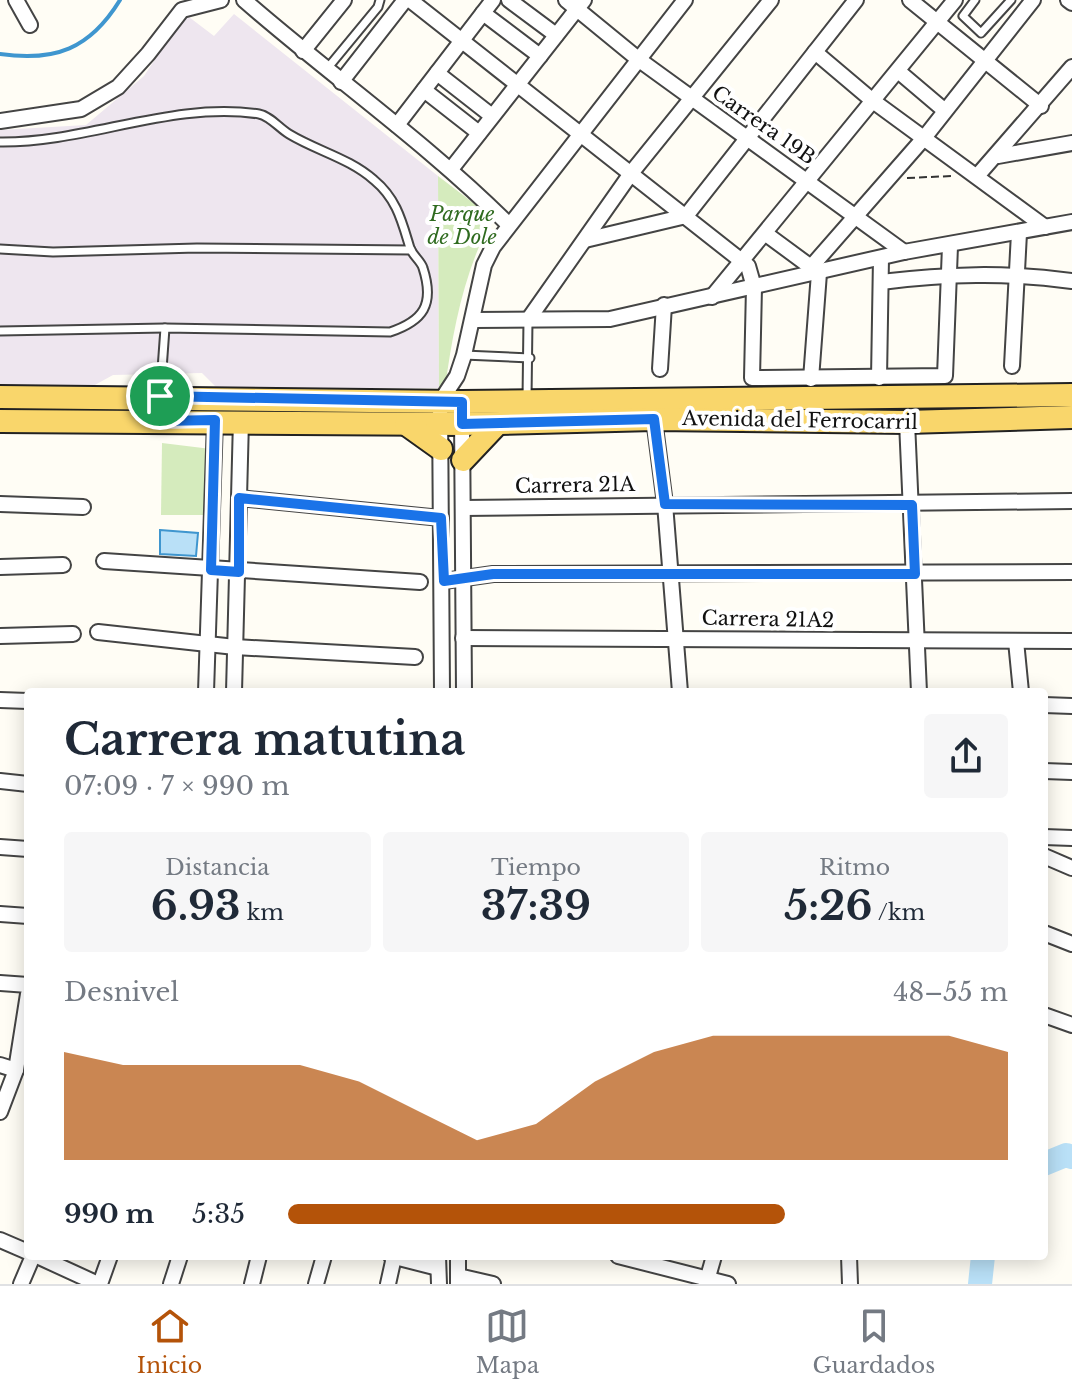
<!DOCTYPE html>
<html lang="es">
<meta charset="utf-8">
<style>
:root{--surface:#fff;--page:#f6f6f7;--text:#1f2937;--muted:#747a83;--line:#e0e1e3;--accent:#b45309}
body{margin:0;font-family:"Libre Baskerville",serif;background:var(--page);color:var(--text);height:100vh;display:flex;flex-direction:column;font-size:30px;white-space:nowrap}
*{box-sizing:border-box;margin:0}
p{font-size:26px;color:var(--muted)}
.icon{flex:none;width:44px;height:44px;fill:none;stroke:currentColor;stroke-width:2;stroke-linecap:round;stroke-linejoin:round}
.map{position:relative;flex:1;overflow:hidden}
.sheet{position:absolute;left:24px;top:688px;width:1024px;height:572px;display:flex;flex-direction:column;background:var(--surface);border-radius:8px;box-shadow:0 4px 20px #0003}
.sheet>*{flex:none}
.pin{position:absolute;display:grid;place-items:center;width:68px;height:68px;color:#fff;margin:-34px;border:4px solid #fff;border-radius:50%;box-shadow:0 2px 8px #0007}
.round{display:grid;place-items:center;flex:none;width:84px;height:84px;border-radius:8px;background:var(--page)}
.summary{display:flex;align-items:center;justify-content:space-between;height:136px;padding:0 40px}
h1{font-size:44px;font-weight:800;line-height:60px}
.figures{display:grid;grid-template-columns:repeat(3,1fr);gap:12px;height:136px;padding:8px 40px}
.figures div{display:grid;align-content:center;border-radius:8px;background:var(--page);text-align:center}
.figures b{font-size:40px;font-weight:800}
.figures small{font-size:22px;font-weight:400}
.figures p{font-size:22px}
.chart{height:224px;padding:16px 40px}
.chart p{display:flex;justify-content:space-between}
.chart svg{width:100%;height:144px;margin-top:8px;fill:var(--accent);opacity:.7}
ul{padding:0 40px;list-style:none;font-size:26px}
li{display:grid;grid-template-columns:128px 96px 1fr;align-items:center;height:60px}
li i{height:20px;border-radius:10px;background:var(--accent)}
.tab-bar{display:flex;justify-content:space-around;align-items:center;height:112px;border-top:2px solid var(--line);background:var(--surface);font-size:22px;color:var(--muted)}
.tab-bar a{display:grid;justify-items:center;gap:4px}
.tab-bar .active{color:var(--accent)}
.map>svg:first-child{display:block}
.industrial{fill:#eee6ef}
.green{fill:#d5ebbd}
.water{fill:#b9e0f7;stroke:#3f96cf;stroke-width:2}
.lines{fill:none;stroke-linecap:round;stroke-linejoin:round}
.stream{stroke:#3f96cf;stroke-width:4}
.river{stroke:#b9e0f7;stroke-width:24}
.lane-casing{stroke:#444;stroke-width:11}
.street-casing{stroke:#444;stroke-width:18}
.primary-casing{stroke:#222;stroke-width:26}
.path{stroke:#333;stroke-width:2;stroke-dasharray:8 4;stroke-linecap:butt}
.lane{stroke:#fff;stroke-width:7}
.street{stroke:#fff;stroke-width:14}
.primary{stroke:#f9d66b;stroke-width:22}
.route-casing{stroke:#fff;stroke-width:16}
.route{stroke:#1a73e8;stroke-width:10}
.labels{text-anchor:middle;stroke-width:8;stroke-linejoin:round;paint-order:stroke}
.street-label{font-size:20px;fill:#111;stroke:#fff}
.park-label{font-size:20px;font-style:italic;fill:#2f6b1f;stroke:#fff}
</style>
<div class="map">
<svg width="1072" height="1284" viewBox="0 0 1072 1284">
<rect width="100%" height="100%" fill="#fffdf5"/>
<path class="industrial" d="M185,14L214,36L234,14L438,176L439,388L218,389L202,373L113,375L93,386L0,389V130L86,125L144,76Z"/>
<g class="green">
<path d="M438,176L493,218C464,270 453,330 445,388H439Z"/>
<path d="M162,443L211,449L207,515H161Z"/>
</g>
<path class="water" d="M160,530L198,533L196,556L160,554Z"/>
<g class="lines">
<path class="stream" d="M0,54C55,62 90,49 120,0"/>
<g class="river">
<path d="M1044,1164L1066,1155L1072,1157"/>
<path d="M980,1284L983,1256"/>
</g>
<defs>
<g id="lane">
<path d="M975,0L963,16L981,33L1011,0"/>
<path d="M326,70L378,7L380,0"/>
<path d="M0,142C87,143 172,101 259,114C270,116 279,128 289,134C317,151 349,158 374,180C397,199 402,222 410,248C413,256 421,261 423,268C435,305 423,321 390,332L165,328L160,397"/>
<path d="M0,249L53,252L197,248L411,250"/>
<path d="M0,331L165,328"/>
<path d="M464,355L530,358"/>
<path d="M527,399L528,320"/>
</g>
<g id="street">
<path d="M16,0L30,25"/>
<path d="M244,0C331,76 427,143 509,225"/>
<path d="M410,0L748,266L754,287L752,378L945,376L950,246"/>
<path d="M509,0L556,35"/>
<path d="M566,0L638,59L904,252"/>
<path d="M910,0L1041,106"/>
<path d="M1068,0L1072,3"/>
<path d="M483,13L540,56"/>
<path d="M303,51L344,0"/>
<path d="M815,52L873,101L1045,227"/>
<path d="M898,71L944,110"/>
<path d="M437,73L492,116"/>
<path d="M341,82L405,0"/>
<path d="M424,90L479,133"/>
<path d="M0,121L81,109L118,87L148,54L182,10L221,0"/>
<path d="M397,125L493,0"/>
<path d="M998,156L1072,143"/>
<path d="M452,168L584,0"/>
<path d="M978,175L1072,67"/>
<path d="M766,234L819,273L811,379"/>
<path d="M585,240L686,216L856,0"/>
<path d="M811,267L924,138L1033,0"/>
<path d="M881,282C946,274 1006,272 1072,281"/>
<path d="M712,297L955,0"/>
<path d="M474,320L610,319L904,252L1072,222"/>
<path d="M528,320L632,172L771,0"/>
<path d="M1012,366L1019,233"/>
<path d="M660,369L664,305"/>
<path d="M879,378L881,258"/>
<path d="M462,416L464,692"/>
<path d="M654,419L665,504L680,692"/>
<path d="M907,422L919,692"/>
<path d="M239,498L441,518"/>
<path d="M0,504L83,507"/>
<path d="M463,508L1072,501"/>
<path d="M104,561L420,582"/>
<path d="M0,567L63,565"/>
<path d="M444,581L493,574L1072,572"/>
<path d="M98,632L235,647L415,657"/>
<path d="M0,636L73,634"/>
<path d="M463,638L1072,641"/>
<path d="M1016,641L1021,692"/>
<path d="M206,692L215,420"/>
<path d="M234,692L241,420"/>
<path d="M442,692L440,402L457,376L464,355L484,265L493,247L685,0"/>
<path d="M0,700L28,701"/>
<path d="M1044,705L1072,706"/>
<path d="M1044,771L1072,772"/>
<path d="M0,781L28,784"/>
<path d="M1044,837L1072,838"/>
<path d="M0,847L28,849"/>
<path d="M1044,856L1072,868"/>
<path d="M0,914L28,916"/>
<path d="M1044,933L1072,944"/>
<path d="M0,983L28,985"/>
<path d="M1044,1015L1072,1025"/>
<path d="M0,1065L16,1070"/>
<path d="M0,1112L16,1070L28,994"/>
<path d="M0,1240L28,1252"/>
<path d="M37,1256L98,1284"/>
<path d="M391,1256L438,1268"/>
<path d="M438,1256L439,1284"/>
<path d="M458,1256V1284"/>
<path d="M618,1256L728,1284"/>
<path d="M849,1256L850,1284"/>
<path d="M458,1276L493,1284"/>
<path d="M21,1284L33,1256"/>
<path d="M100,1284L110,1256"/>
<path d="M171,1284L180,1256"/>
<path d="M252,1284L259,1256"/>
<path d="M316,1284L324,1256"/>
<path d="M388,1284L394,1257"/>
<path d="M706,1284L714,1256"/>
</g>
<g id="primary">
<path d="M0,397L462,402L1072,395"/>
<path d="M0,421L462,424L654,419L907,422L1072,417"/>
<path d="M406,424L441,449"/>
<path d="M463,460L497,424"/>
</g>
</defs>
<use href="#lane" class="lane-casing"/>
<use href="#street" class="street-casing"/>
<use href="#primary" class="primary-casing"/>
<path class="path" d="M907,178L952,176"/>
<use href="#lane" class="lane"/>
<use href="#street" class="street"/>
<use href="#primary" class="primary"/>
</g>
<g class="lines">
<defs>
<path id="route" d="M160,396L462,402V424L654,419L665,504L912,505L915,574H493L444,581L441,518L239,498V572L211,570L215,420L159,421Z"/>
</defs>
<use href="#route" class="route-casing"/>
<use href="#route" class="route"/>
</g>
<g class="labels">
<g class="street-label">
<text transform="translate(764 125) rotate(35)" y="7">Carrera 19B</text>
<text transform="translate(800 420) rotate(1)" y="7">Avenida del Ferrocarril</text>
<text transform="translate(575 485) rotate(-1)" y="7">Carrera 21A</text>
<text transform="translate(768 619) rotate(1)" y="7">Carrera 21A2</text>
</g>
<g class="park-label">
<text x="462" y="221">Parque<tspan x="462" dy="23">de Dole</tspan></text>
</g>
</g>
</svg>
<div class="pin" style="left:160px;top:396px;background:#1e9e55"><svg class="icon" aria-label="arrive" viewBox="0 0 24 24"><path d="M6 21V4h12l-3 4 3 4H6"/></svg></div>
<section class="sheet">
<div class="summary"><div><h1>Carrera matutina</h1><p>07:09 · 7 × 990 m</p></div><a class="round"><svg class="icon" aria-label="share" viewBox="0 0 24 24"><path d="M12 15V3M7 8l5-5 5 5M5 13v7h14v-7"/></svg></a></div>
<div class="figures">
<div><p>Distancia</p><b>6.93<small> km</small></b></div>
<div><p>Tiempo</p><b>37:39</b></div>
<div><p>Ritmo</p><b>5:26<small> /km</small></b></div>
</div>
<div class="chart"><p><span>Desnivel</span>48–55 m</p>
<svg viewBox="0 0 160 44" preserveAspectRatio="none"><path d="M0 44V11L10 15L20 15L30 15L40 15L50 20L60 29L70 38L80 33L90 20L100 11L110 6L120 6L130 6L140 6L150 6L160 11V44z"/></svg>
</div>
<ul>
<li><b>990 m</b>5:35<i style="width:69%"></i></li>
</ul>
</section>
</div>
<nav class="tab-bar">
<a class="active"><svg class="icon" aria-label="home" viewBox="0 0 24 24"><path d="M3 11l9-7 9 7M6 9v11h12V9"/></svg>Inicio</a>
<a><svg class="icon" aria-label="map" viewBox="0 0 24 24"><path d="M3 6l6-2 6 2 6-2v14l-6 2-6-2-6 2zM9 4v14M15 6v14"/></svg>Mapa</a>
<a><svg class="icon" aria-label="saved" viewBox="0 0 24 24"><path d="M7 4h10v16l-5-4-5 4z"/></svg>Guardados</a>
</nav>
